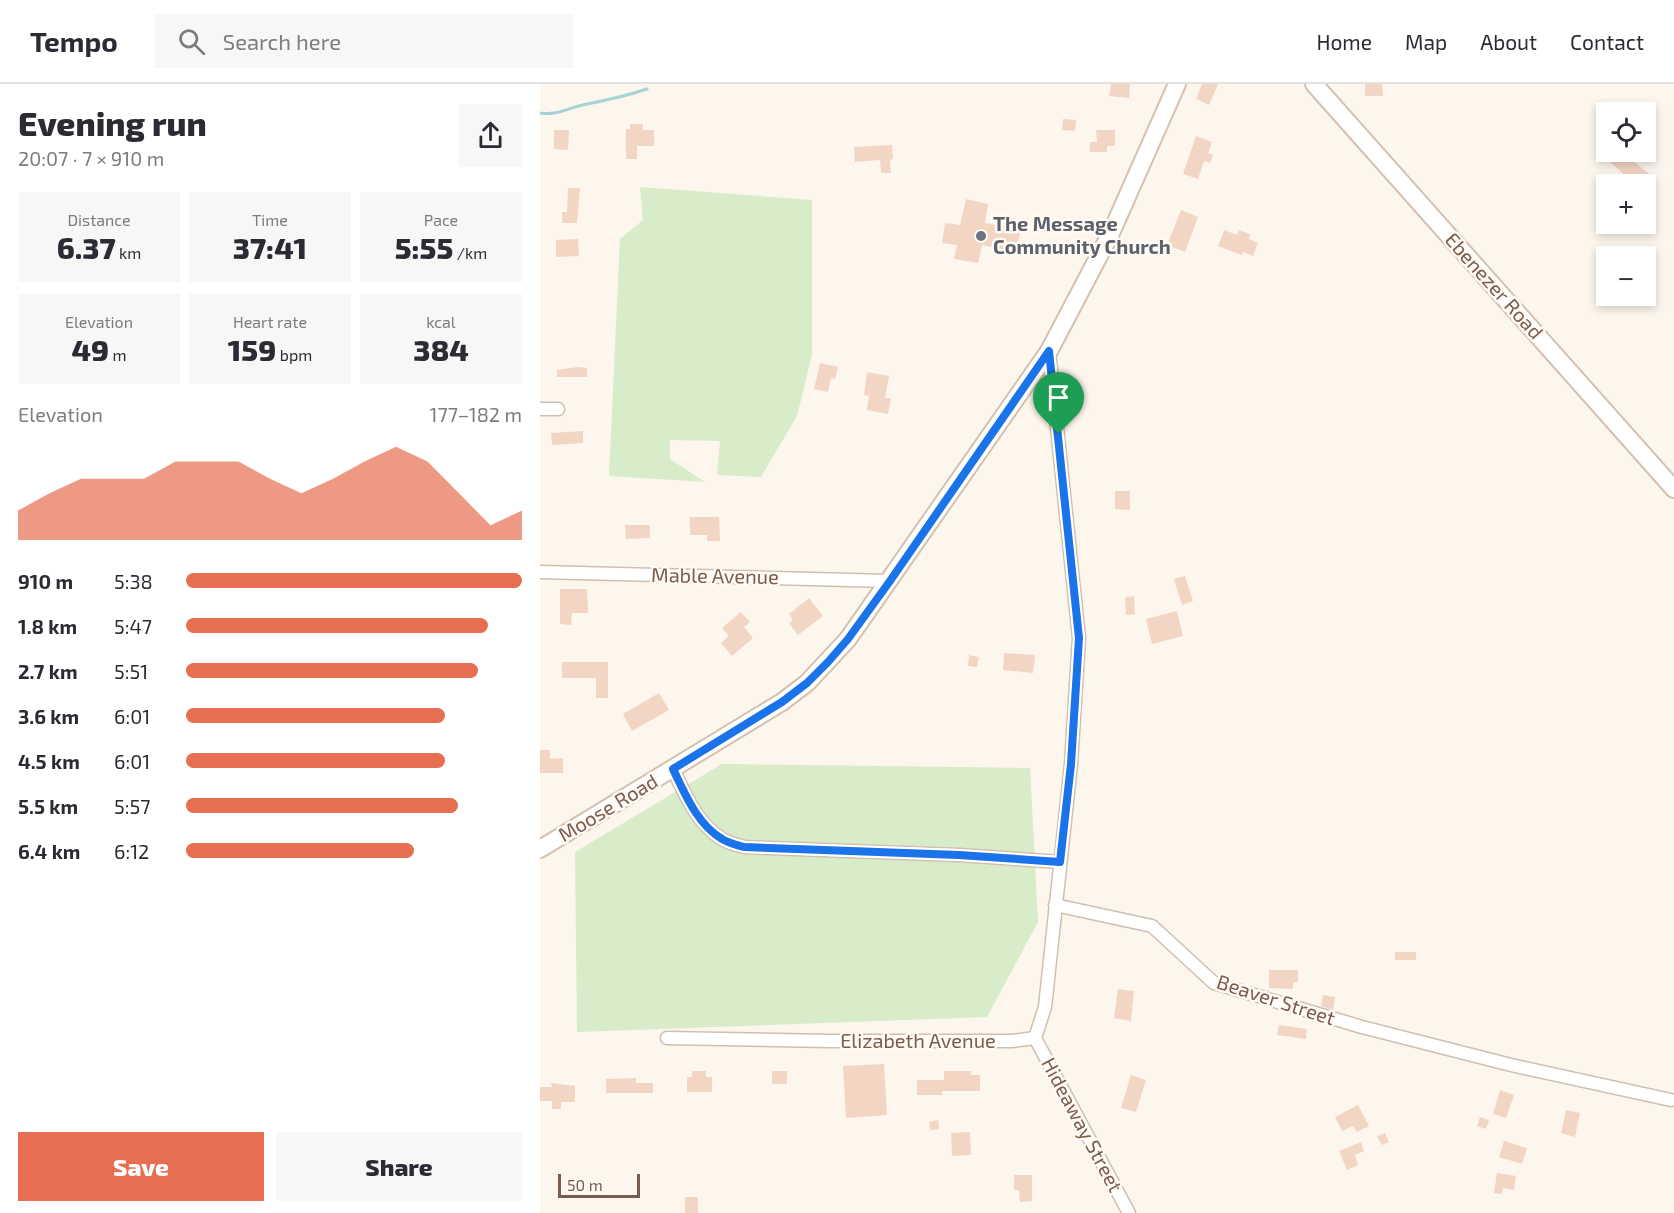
<!DOCTYPE html>
<meta charset="utf-8">
<style>
:root{--surface:#fff;--page:#f7f7f7;--text:#2b2b33;--muted:#7c7c81;--line:#e1e1e2;--accent:#e76f51}
body{margin:0;font-family:"Exo 2",sans-serif;background:var(--page);color:var(--text);height:100vh;display:flex;flex-direction:column;font-size:22px;white-space:nowrap}
*{box-sizing:border-box;margin:0}
p{font-size:20px;color:var(--muted)}
.icon{flex:none;width:33px;height:33px;fill:none;stroke:currentColor;stroke-width:2;stroke-linecap:round;stroke-linejoin:round}
.map{position:relative;flex:1;overflow:hidden}
.sheet{display:flex;flex-direction:column;background:var(--surface);width:540px}
.sheet>*{flex:none}
.fabs{position:absolute;left:1056px;top:18px;display:grid;gap:12px}
.fabs a{display:grid;place-items:center;width:60px;height:60px;border-radius:0px;background:var(--surface);box-shadow:0 3px 9px #0003;font-size:30px}
.scale{position:absolute;left:18px;bottom:15px;width:82px;box-sizing:border-box;padding-left:6px;border:3px solid #7a5c4d;border-top:0;font-size:16px;line-height:21px;white-space:nowrap;color:#7a5c4d;-webkit-text-stroke:4px #fffaf3;paint-order:stroke}
.pin{position:absolute;display:grid;place-items:center;width:51px;height:51px;color:#fff;margin:-62px -26px;border-radius:50% 50% 50% 0;rotate:-45deg;box-shadow:0 0 6px #0007}
.pin .icon{rotate:45deg}
.round{display:grid;place-items:center;flex:none;width:63px;height:63px;border-radius:0px;background:var(--page)}
.overview{display:flex;align-items:center;justify-content:space-between;height:102px;padding:0 18px}
h1{font-size:33px;font-weight:800;line-height:45px}
.stats{display:grid;grid-template-columns:repeat(3,1fr);gap:9px;height:102px;padding:6px 18px}
.stats div{display:grid;align-content:center;border-radius:0px;background:var(--page);text-align:center}
.stats b{font-size:30px;font-weight:800}
.stats small{font-size:16px;font-weight:400}
.stats p{font-size:16px}
.chart{height:168px;padding:12px 18px}
.chart p{display:flex;justify-content:space-between}
.chart svg{width:100%;height:108px;margin-top:6px;fill:var(--accent);opacity:.7}
.action{display:flex;gap:12px;margin-top:auto;padding:12px 18px}
.action a{flex:1;height:69px;border-radius:0px;background:var(--accent);color:#fff;font-size:24px;font-weight:800;line-height:69px;text-align:center}
.action a+a{background:var(--page);color:var(--text)}
ul{padding:0 18px;list-style:none;font-size:20px}
li{display:grid;grid-template-columns:96px 72px 1fr;align-items:center;height:45px}
li i{height:15px;border-radius:8px;background:var(--accent)}
header{display:flex;align-items:center;gap:36px;box-sizing:border-box;height:84px;padding:0 30px;background:var(--surface);border-bottom:2px solid var(--line)}
header strong{font-size:28px}
nav{display:flex;gap:33px;margin-inline-start:auto;font-size:21px}
.search{width:420px;height:54px;background:var(--page);display:flex;align-items:center;gap:15px;box-sizing:border-box;padding:0 21px;border-radius:0px;color:var(--muted);font-size:22px}
main{display:flex;flex:1;min-height:0}
.map>svg:first-child{display:block}
.green{fill:#d8ecc9}
.lines{fill:none;stroke-linecap:round;stroke-linejoin:round}
.stream{stroke:#a5d3da;stroke-width:3}
.building{fill:#f3d5c3}
.street-casing{stroke:#d1beb0;stroke-width:15}
.secondary-casing{stroke:#d6c0b0;stroke-width:20}
.street{stroke:#fff;stroke-width:12}
.secondary{stroke:#fff;stroke-width:16}
.route-casing{stroke:#fff;stroke-width:12}
.route{stroke:#1a73e8;stroke-width:8}
.worship-dot{fill:#6b7280;stroke:#fffaf3;stroke-width:2}
.labels{text-anchor:middle;stroke-width:5;stroke-linejoin:round;paint-order:stroke}
.worship-label{font-size:20px;font-weight:bold;fill:#5b616d;stroke:#fffaf3;text-anchor:start}
.street-label{font-size:20px;fill:#7a5c4d;stroke:#fffaf3}
</style>
<header>
<strong>Tempo</strong>
<div class="search"><svg class="icon" aria-label="search" viewBox="0 0 24 24"><circle cx="10" cy="10" r="6"/><path d="M15 15l6 6"/></svg>Search here</div>
<nav><a>Home</a><a>Map</a><a>About</a><a>Contact</a></nav>
</header>
<main>
<section class="sheet">
<div class="overview"><div><h1>Evening run</h1><p>20:07 · 7 × 910 m</p></div><a class="round"><svg class="icon" aria-label="share" viewBox="0 0 24 24"><path d="M12 15V3M7 8l5-5 5 5M5 13v7h14v-7"/></svg></a></div>
<div class="stats">
<div><p>Distance</p><b>6.37<small> km</small></b></div>
<div><p>Time</p><b>37:41</b></div>
<div><p>Pace</p><b>5:55<small> /km</small></b></div>
</div>
<div class="stats">
<div><p>Elevation</p><b>49<small> m</small></b></div>
<div><p>Heart rate</p><b>159<small> bpm</small></b></div>
<div><p>kcal</p><b>384</b></div>
</div>
<div class="chart"><p><span>Elevation</span>177–182 m</p>
<svg viewBox="0 0 160 44" preserveAspectRatio="none"><path d="M0 44V32L10 25L20 19L30 19L40 19L50 12L60 12L70 12L80 19L90 25L100 19L110 12L120 6L130 12L140 25L150 38L160 32V44z"/></svg>
</div>
<ul>
<li><b>910 m</b>5:38<i style="width:100%"></i></li>
<li><b>1.8 km</b>5:47<i style="width:90%"></i></li>
<li><b>2.7 km</b>5:51<i style="width:87%"></i></li>
<li><b>3.6 km</b>6:01<i style="width:77%"></i></li>
<li><b>4.5 km</b>6:01<i style="width:77%"></i></li>
<li><b>5.5 km</b>5:57<i style="width:81%"></i></li>
<li><b>6.4 km</b>6:12<i style="width:68%"></i></li>
</ul>
<div class="action"><a>Save</a><a>Share</a></div>
</section>
<div class="map">
<svg width="1134" height="1129" viewBox="0 0 1134 1129">
<rect width="100%" height="100%" fill="#fdf6ec"/>
<g class="green">
<path d="M100,103L272,116V271L257,332L221,393L177,391L180,357L130,356V375L165,398L69,392L80,155L103,136Z"/>
<path d="M182,680L490,684L498,838L447,933L37,948L35,768Z"/>
</g>
<g class="lines">
<path class="stream" d="M0,29C17,32 30,23 47,20C68,16 86,12 107,5"/>
</g>
<g class="building">
<path d="M571,0H590L589,14L569,12Z"/>
<path d="M662,0H678L669,21L656,15Z"/>
<path d="M825,0H842L843,12H825Z"/>
<path d="M523,35L536,36L535,47L522,46Z"/>
<path d="M90,40H103V46H114V62H97V75H86V45H90Z"/>
<path d="M14,46H29L28,66L14,65Z"/>
<path d="M556,46H575V62H567V68H550V58H557Z"/>
<path d="M656,52L672,58L668,69L673,71L670,79L664,77L658,95L643,90Z"/>
<path d="M352,61L353,75L350,76L351,89H341L340,76L315,78L314,63Z"/>
<path d="M1079,68H1083L1111,92L1103,100H1095L1070,78Z"/>
<path d="M28,104H40L37,139H22V128H27Z"/>
<path d="M426,115L448,120L445,139L481,145L476,168L442,161L438,179L414,175L417,161L402,159L405,139L420,141Z"/>
<path d="M641,126L658,133L645,168L627,161Z"/>
<path d="M684,146L697,151L699,146L710,150L709,155L718,159L713,172L703,168L702,171L678,162Z"/>
<path d="M38,155L39,172L16,173V156Z"/>
<path d="M280,279L298,283L295,295L291,294L288,308L274,305Z"/>
<path d="M38,283L47,284V293H17V286Z"/>
<path d="M327,288L349,292L345,314H351L348,330L327,326L329,312L324,311Z"/>
<path d="M43,347V359L12,361L11,349Z"/>
<path d="M575,407H590V426L575,425Z"/>
<path d="M150,433H179L180,457H167V451H150Z"/>
<path d="M85,441H110V454L86,455Z"/>
<path d="M645,492L653,517L642,521L634,495Z"/>
<path d="M20,505H47L48,529H32L31,541L20,540Z"/>
<path d="M594,512L595,530L586,531L585,513Z"/>
<path d="M269,514L283,532L258,551L249,539L253,536L249,530Z"/>
<path d="M637,527L643,552L612,560L606,535Z"/>
<path d="M201,528L210,538L204,543L213,554L192,572L181,559L189,552L182,544Z"/>
<path d="M464,569L495,571L493,589L463,586Z"/>
<path d="M429,571L439,573L437,583L428,582Z"/>
<path d="M22,578H68V614H56V594H22Z"/>
<path d="M119,609L129,626L92,647L83,630Z"/>
<path d="M0,666H10V675L23,674V689H0Z"/>
<rect x="855" y="868" width="21" height="8"/>
<path d="M729,886H758V898H753V905L729,904Z"/>
<path d="M578,905L594,907L591,937L574,934Z"/>
<path d="M783,911L795,913L793,926L781,922Z"/>
<path d="M739,941L767,945L766,955L737,951Z"/>
<path d="M344,980L347,1031L306,1034L303,982Z"/>
<path d="M152,987H166V993H172V1008H147V993H152Z"/>
<rect x="232" y="987" width="15" height="13"/>
<path d="M404,987H431V991H440V1007H402V1011H377V996H404Z"/>
<path d="M591,991L606,996L596,1028L581,1024Z"/>
<path d="M96,994V999H113V1009H66V995Z"/>
<path d="M11,999L35,1002V1018H21V1025H12V1017H0V1003H12Z"/>
<path d="M960,1006L974,1011L966,1034L953,1030Z"/>
<path d="M818,1021L829,1042L817,1048L813,1042L802,1047L795,1033Z"/>
<path d="M1026,1026L1040,1029L1035,1053L1021,1049Z"/>
<path d="M940,1033L949,1036L946,1045L937,1042Z"/>
<path d="M398,1036L399,1045L390,1046L389,1038Z"/>
<path d="M430,1048L431,1071L412,1072L411,1049Z"/>
<path d="M845,1049L849,1058L842,1061L837,1052Z"/>
<path d="M964,1057L987,1064L982,1080L959,1073Z"/>
<path d="M821,1058L824,1067L815,1071L818,1081L807,1086L799,1067Z"/>
<path d="M957,1089L976,1092L974,1106L963,1104L962,1110L954,1109Z"/>
<path d="M474,1091H492V1117L480,1118L479,1106H474Z"/>
<rect x="145" y="1113" width="13" height="16"/>
</g>
<g class="lines">
<defs>
<g id="street">
<path d="M0,325H18"/>
<path d="M0,488L349,497"/>
<path d="M133,685C145,710 157,740 182,755C188,759 197,761 205,763L419,771L520,778"/>
<path d="M515,821L612,842L674,899L822,943L971,981L1131,1016"/>
<path d="M127,954L290,957H472L495,954"/>
<path d="M495,954L505,923L531,680L539,554L509,267"/>
<path d="M495,954L589,1129"/>
</g>
<g id="secondary">
<path d="M774,0L1134,405"/>
<path d="M0,765L242,618L267,599L308,555L509,267L571,149L637,0"/>
</g>
</defs>
<use href="#street" class="street-casing"/>
<use href="#secondary" class="secondary-casing"/>
<use href="#street" class="street"/>
<use href="#secondary" class="secondary"/>
</g>
<g class="lines">
<defs>
<path id="route" d="M509,267L539,554L531,680L520,778L419,771L204,763C197,761 188,759 182,755C157,740 145,710 133,685L242,618L267,599L288,578L308,555L350,497Z"/>
</defs>
<use href="#route" class="route-casing"/>
<use href="#route" class="route"/>
</g>
<circle class="worship-dot" cx="441" cy="152" r="6"/>
<g class="labels">
<g class="worship-label">
<text x="453" y="147">The Message<tspan x="453" dy="23">Community Church</tspan></text>
</g>
<g class="street-label">
<text transform="translate(954 202) rotate(48)" y="7">Ebenezer Road</text>
<text transform="translate(175 492) rotate(1)" y="7">Mable Avenue</text>
<text transform="translate(68 724) rotate(-31)" y="7">Moose Road</text>
<text transform="translate(736 916) rotate(18)" y="7">Beaver Street</text>
<text x="378" y="964">Elizabeth Avenue</text>
<text transform="translate(542 1041) rotate(62)" y="7">Hideaway Street</text>
</g>
</g>
</svg>
<div class="fabs">
<a><svg class="icon" aria-label="locate" viewBox="0 0 24 24"><circle cx="12" cy="12" r="6"/><path d="M12 2v4M12 18v4M2 12h4M18 12h4"/></svg></a>
<a>+</a>
<a>−</a>
</div>
<div class="scale">50 m</div>
<div class="pin" style="left:519px;top:350px;background:#1e9e55"><svg class="icon" aria-label="arrive" viewBox="0 0 24 24"><path d="M6 21V4h12l-3 4 3 4H6"/></svg></div>
</div>
</main>
